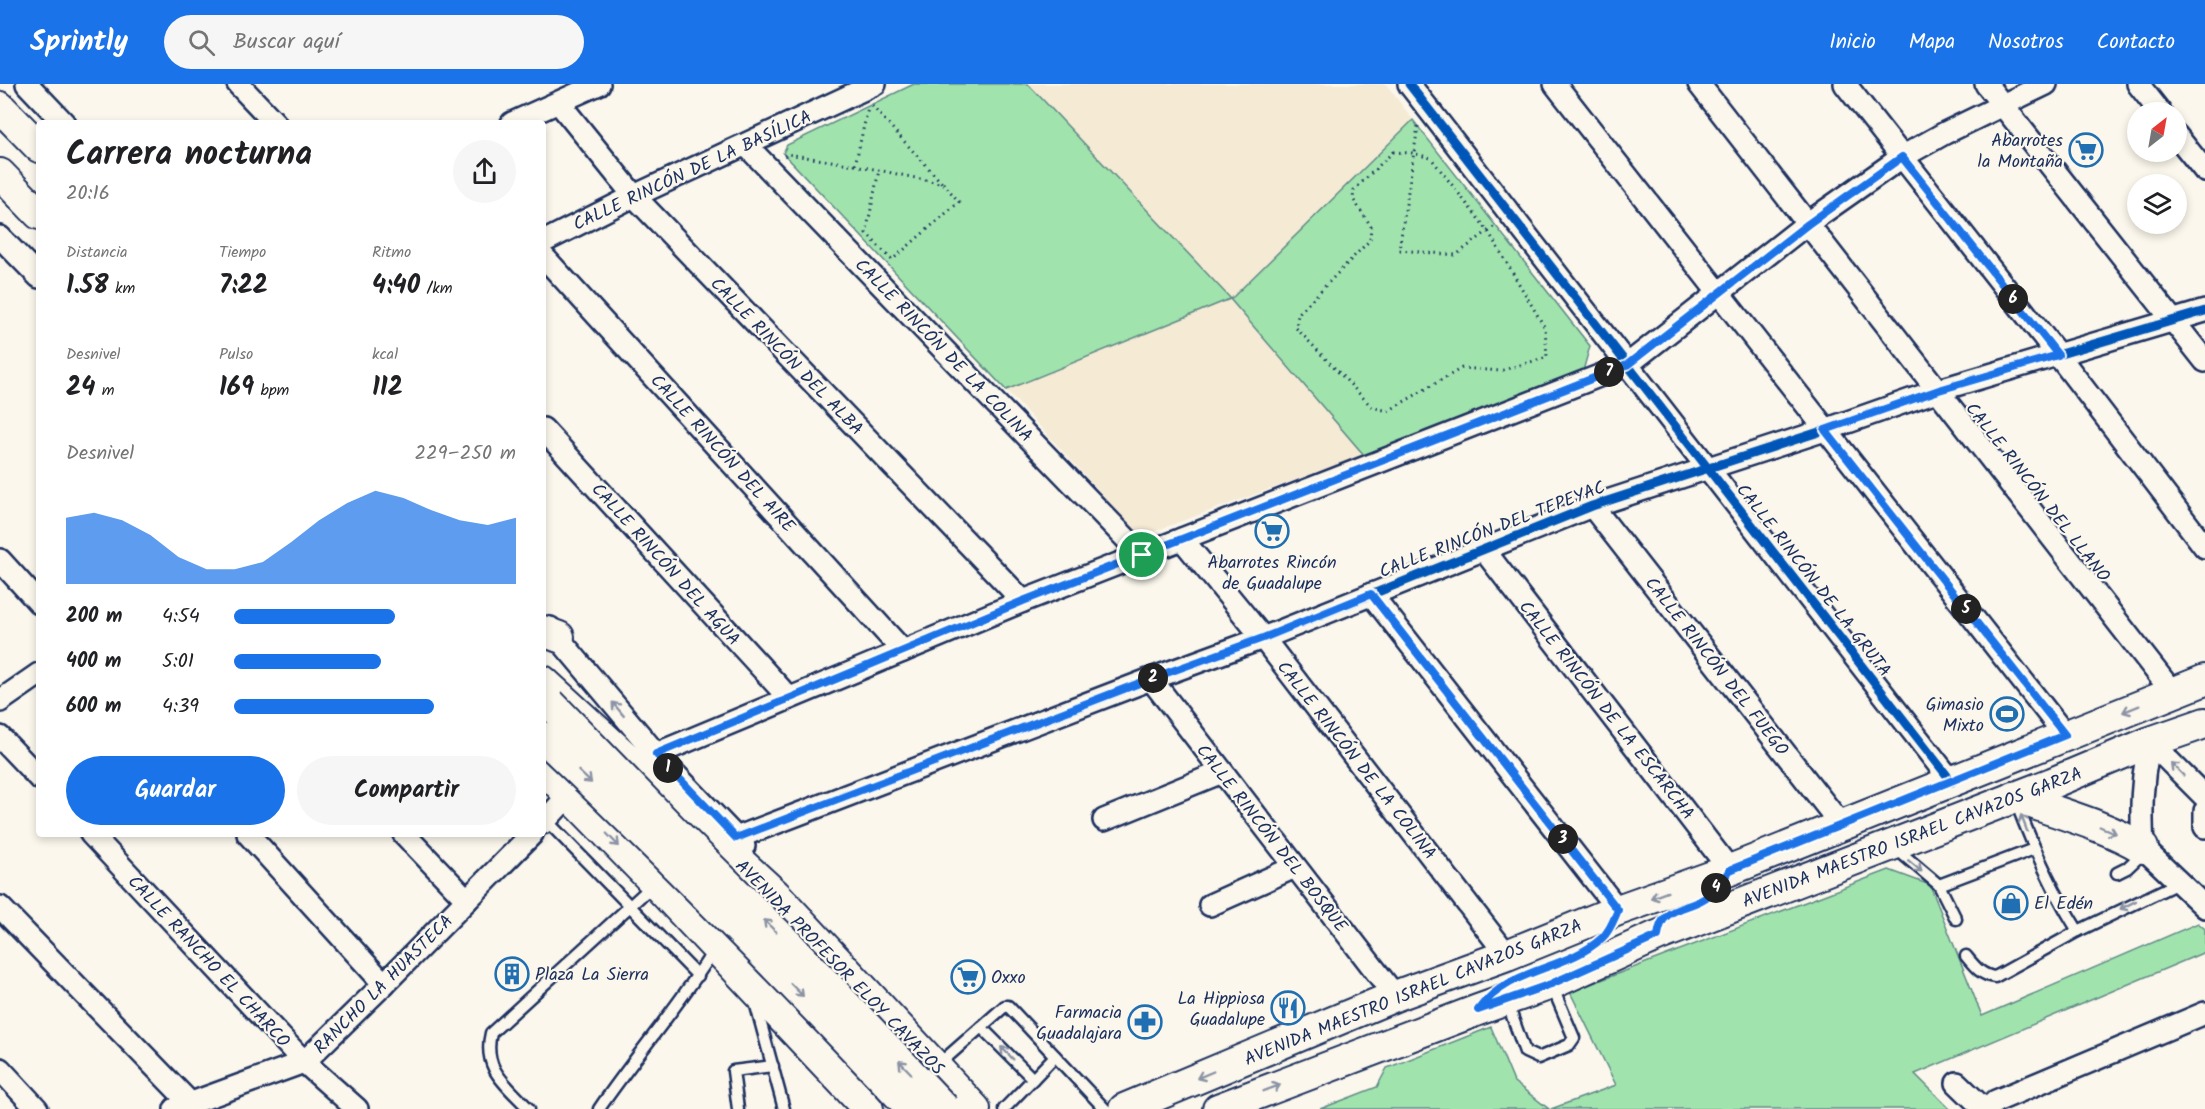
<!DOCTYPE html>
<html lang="es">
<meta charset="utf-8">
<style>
:root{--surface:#fff;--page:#f6f6f6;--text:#202124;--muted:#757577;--accent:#1a73e8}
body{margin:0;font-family:Kalam,sans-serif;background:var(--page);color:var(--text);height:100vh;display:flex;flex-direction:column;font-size:22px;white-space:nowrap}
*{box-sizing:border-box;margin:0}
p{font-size:20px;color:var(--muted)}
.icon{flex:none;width:33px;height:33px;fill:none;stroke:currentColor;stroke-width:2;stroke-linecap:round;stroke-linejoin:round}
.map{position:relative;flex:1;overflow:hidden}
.sheet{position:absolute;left:36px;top:36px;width:510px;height:717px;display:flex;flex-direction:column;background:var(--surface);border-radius:6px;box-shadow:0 3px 9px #0003}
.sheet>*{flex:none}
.needle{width:39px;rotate:31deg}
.buttons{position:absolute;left:2127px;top:18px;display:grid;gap:12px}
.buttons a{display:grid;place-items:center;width:60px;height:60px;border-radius:50%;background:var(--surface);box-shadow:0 3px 9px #0003;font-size:30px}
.pin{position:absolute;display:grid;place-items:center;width:51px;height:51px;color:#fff;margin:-26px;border:3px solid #fff;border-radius:50%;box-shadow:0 2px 6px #0007}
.km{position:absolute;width:30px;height:30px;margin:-15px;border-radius:50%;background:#222;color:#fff;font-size:16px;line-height:30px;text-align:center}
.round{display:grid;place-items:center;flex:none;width:63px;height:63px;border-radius:32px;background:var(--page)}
.head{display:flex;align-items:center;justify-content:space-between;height:102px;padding:0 30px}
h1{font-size:33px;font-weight:700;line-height:45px}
.stats{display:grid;grid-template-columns:repeat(3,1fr);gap:9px;height:102px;padding:6px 30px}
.stats div{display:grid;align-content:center}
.stats b{font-size:26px;font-weight:700}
.stats small{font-size:16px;font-weight:400}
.stats p{font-size:16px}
.chart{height:168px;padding:12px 30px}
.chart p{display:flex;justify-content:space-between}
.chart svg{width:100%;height:108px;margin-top:6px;fill:var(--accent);opacity:.7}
.action{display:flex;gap:12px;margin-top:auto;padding:12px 30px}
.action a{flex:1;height:69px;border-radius:36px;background:var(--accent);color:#fff;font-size:24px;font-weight:700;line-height:69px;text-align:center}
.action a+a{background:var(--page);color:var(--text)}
ul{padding:0 30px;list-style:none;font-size:20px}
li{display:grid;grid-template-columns:96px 72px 1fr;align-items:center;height:45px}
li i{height:15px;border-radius:8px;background:var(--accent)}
header{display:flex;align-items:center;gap:36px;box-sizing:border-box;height:84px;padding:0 30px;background:var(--accent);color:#fff}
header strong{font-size:28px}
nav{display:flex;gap:33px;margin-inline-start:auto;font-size:21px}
.search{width:420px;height:54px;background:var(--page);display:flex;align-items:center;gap:15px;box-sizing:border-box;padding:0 21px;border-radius:33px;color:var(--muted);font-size:22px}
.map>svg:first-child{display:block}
.built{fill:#f5ead4}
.green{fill:#a1e3ad;stroke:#5e8986;stroke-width:1.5}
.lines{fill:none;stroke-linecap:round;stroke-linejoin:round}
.service-casing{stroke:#1b2f5e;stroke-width:15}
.minor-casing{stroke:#1b2f5e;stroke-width:26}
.secondary-casing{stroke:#1b2f5e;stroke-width:34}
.path{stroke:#1b2f5e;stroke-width:3;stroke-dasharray:1.5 4.5;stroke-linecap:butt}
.service{stroke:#fbf7ec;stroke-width:10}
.minor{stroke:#fbf7ec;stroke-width:21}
.secondary{stroke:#fbf7ec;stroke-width:30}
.secondary-bridge-casing{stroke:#1b2f5e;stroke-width:34;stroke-linecap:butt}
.secondary-bridge{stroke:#fbf7ec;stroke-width:30}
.cycleway-casing{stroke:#fbf7ec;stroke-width:13}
.cycleway{stroke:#0057b8;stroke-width:9}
.oneway{stroke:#8b93a5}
.route-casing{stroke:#fff;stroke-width:12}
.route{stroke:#1a73e8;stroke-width:8}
.labels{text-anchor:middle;stroke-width:4.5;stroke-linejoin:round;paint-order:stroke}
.poi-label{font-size:18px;fill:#1b2f5e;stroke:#fbf7ec;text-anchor:end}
.street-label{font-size:18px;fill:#1b2f5e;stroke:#fbf7ec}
</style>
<header>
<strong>Sprintly</strong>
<div class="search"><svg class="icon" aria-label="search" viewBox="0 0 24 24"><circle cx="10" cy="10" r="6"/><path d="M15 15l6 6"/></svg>Buscar aquí</div>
<nav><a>Inicio</a><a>Mapa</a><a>Nosotros</a><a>Contacto</a></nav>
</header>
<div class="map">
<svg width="2205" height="1025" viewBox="0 0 2205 1025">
<rect width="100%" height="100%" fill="#fbf7ec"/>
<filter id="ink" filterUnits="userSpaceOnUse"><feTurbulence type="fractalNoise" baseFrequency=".0167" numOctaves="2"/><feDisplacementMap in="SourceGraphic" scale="12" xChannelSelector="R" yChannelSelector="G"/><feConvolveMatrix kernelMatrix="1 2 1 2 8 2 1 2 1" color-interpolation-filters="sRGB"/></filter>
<g filter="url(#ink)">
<path class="built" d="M1028,0H1386L1413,36L1231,215L1364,371L1141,452L1006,306L1230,215Z"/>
<g class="green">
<path d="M914,0H1028L1231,215L1413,36L1590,262L1583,287L1364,371L1230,215L1006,306L783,69L787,61Z"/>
<path d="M1889,786L1930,801L1982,932L2198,839L2205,845V868L1915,990L1950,1025H1551L1616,1001L1570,908Z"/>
<path d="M1491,943L1514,998L1549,1025H1320L1377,1003L1387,984Z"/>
</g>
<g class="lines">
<defs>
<g id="service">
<path d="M2016,718C2033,763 2052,806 2078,847"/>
<path d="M546,736L698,892"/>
<path d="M1894,763L1939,801L1956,835"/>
<path d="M2117,789L2127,784L2145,767"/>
<path d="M1939,801L2034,765"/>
<path d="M1966,872C1975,883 1981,891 1995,893L2078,847L2180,798"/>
<path d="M755,918L784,1025"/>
<path d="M1507,918L1525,968L1538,974L1569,961L1574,954L1552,902"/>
<path d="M981,943L1033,995L1004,1025"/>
<path d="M938,981L1005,922H1008L1105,1025"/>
<path d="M1033,995L1055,972"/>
<path d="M529,1025C507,1001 482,986 491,949L653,801"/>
<path d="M599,1025C636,971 679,922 714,866"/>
<path d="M738,1025L733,987L773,982"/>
</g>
<g id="minor">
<path d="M27,0L64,39"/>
<path d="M238,0L275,39"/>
<path d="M1409,0L1952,698"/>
<path d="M1555,0L2065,651"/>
<path d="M1699,0L2173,609"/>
<path d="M1845,0L2058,271L2205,463"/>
<path d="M1986,0L2205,277"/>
<path d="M2138,0L2160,28"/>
<path d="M559,19L634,112L1023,517"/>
<path d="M512,39L599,0"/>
<path d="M2176,51L2205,87"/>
<path d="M746,61L1142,471"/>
<path d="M0,153L39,193"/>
<path d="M543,158L634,112L875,0"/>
<path d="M543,172L903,567"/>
<path d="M543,345L789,614"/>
<path d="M1592,422L1842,742"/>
<path d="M1182,455L1263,554L1507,871"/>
<path d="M1484,466L1730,786"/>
<path d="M0,476L39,519"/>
<path d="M1371,510L1618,826"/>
<path d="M550,544L656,670L744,762"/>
<path d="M1151,595L1395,912"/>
<path d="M0,617L39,590"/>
<path d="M0,653L39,694"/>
<path d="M2150,658C2141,696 2141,725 2143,764L2205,823"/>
<path d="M2150,658L2205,713"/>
<path d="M656,670L1023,517L1627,281L1808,139L1902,73L1945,49L2046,0"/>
<path d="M2205,727V743"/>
<path d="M1104,736L1222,688"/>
<path d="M543,739L569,711"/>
<path d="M91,750L304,978L357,1025"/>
<path d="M248,750L384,900"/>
<path d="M404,750L467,816"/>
<path d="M736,754L1151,595L1263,554L1592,422L1825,346L1939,306L2205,227"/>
<path d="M1210,821L1295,783"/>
<path d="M0,823L190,1019"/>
<path d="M0,985L37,1025"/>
<path d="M1957,999L1984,1025"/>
<path d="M175,1025L304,978L384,900L532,750"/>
<path d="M1987,1025L1996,1017L2205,929"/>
</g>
<g id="secondary">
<path d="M0,23L39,63"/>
<path d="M0,90L39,130"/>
<path d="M543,547L559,553"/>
<path d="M543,597L775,810L975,1025"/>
<path d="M543,684L655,799L868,1025"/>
<path d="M2014,713C2058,729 2102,740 2143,764"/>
<path d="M1124,1025L1395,912L1507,871L1618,826L1730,786L2205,596"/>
<path d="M1218,1025L1478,926L1551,900L1657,852L2052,699L2150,658L2205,639"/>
</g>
</defs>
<use href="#service" class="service-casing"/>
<use href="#minor" class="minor-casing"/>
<use href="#secondary" class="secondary-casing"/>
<g class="path">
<path d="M872,22L942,99"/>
<path d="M1418,42L1399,166L1456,171L1496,141"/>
<path d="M1393,68L1412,69L1431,74L1488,147L1545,244L1547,273L1500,287L1462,284L1388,327L1372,323L1296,244L1298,230L1370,156L1371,142L1353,115L1354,106Z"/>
<path d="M784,72L787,70L855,81L944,100L959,118L892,176L866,149L879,86"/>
<path d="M855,81L868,24"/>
</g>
<use href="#service" class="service"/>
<use href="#minor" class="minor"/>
<use href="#secondary" class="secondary"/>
<defs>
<g id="secondary-bridge">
<path d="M550,619L679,752L793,865L945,1025"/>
<path d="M543,653C670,773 792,898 912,1025"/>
</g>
</defs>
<use href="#secondary-bridge" class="secondary-bridge-casing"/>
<use href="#secondary-bridge" class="secondary-bridge"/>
<defs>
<g id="cycleway">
<path d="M1409,0L1952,698"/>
<path d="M736,754L1151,595L1263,554L1592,422L1825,346L1939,306L2205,227"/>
</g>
</defs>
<use href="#cycleway" class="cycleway-casing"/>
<use href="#cycleway" class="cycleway"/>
</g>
<defs><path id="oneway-shaft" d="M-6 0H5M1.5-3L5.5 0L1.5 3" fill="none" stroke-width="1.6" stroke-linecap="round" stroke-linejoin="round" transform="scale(1.5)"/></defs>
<g class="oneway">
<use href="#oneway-shaft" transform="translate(618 625) rotate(-130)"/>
<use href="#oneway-shaft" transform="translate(2131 625) rotate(158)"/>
<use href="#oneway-shaft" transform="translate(2177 685) rotate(-135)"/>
<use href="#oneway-shaft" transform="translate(585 693) rotate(43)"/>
<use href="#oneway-shaft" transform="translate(2024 739) rotate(-111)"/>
<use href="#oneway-shaft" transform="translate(2108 746) rotate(23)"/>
<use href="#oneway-shaft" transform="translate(613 756) rotate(46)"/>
<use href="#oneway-shaft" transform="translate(1915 782) rotate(40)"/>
<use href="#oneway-shaft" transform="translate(1659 811) rotate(160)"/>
<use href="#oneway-shaft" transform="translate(2128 821) rotate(153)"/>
<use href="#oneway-shaft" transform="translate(770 842) rotate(-135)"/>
<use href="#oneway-shaft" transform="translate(797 906) rotate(45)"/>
<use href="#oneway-shaft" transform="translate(1007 969) rotate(-135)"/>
<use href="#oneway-shaft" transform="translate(905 983) rotate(-134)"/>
<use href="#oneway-shaft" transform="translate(1205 991) rotate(157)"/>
<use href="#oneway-shaft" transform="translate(1272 1004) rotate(-21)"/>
</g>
</g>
<g class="lines" filter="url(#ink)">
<defs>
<path id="route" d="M1902,73L2058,271L1939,306L1825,346L2065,651L1730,786C1723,795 1715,807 1705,814C1685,827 1661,822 1658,852L1551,900L1478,926C1509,883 1566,887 1602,854C1610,847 1614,835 1618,826L1371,510L1263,554L1150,595L736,754L656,670L1023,517L1627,281L1808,140Z"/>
</defs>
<use href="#route" class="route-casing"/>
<use href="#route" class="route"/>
</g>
<defs>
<symbol id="supermarket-ring" viewBox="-11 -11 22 22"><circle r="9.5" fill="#fbf7ec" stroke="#1f6fb2" stroke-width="1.5"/><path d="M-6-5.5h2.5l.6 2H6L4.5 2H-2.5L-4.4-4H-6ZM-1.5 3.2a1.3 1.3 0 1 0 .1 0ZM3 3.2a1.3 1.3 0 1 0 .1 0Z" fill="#1f6fb2"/></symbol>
<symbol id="stadium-ring" viewBox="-11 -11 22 22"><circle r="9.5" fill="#fbf7ec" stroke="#1f6fb2" stroke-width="1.5"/><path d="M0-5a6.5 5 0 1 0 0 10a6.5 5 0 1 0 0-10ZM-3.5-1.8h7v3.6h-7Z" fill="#1f6fb2"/></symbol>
<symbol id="shop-ring" viewBox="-11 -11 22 22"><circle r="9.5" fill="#fbf7ec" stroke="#1f6fb2" stroke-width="1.5"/><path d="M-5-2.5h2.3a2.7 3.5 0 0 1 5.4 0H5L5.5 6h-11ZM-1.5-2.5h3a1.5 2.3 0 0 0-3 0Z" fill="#1f6fb2"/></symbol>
<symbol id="building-ring" viewBox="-11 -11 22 22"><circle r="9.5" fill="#fbf7ec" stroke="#1f6fb2" stroke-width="1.5"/><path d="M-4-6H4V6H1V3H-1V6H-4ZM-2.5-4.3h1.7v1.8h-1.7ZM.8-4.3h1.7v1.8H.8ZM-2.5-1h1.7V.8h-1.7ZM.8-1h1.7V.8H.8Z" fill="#1f6fb2"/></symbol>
<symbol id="restaurant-ring" viewBox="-11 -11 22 22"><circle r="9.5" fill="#fbf7ec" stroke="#1f6fb2" stroke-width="1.5"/><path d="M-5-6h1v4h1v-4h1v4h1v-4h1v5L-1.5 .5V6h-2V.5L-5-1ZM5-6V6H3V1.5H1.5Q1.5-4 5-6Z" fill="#1f6fb2"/></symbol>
<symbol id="pharmacy-ring" viewBox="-11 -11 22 22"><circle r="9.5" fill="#fbf7ec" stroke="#1f6fb2" stroke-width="1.5"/><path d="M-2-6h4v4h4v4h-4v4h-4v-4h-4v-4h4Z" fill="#1f6fb2"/></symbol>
</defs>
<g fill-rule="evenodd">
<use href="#supermarket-ring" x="2067" y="47" width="38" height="38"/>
<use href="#supermarket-ring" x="1253" y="428" width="38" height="38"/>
<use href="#stadium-ring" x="1988" y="611" width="38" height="38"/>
<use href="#shop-ring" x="1992" y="800" width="38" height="38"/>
<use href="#building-ring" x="493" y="871" width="38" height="38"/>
<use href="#supermarket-ring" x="949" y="874" width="38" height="38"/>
<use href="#restaurant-ring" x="1269" y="905" width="38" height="38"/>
<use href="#pharmacy-ring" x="1126" y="919" width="38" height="38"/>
</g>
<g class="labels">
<g class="poi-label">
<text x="2063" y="62">Abarrotes<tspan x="2063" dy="21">la Montaña</tspan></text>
<text x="1272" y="484" text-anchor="middle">Abarrotes Rincón<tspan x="1272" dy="21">de Guadalupe</tspan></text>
<text x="1984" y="626">Gimasio<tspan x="1984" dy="21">Mixto</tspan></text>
<text x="2034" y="825" text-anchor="start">El Edén</text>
<text x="535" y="896" text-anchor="start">Plaza La Sierra</text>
<text x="991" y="899" text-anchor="start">Oxxo</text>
<text x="1265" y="920">La Hippiosa<tspan x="1265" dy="21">Guadalupe</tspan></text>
<text x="1122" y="934">Farmacia<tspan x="1122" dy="21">Guadalajara</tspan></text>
</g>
<g class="street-label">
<text transform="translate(692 86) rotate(-25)" y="6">CALLE RINCÓN DE LA BASÍLICA</text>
<text transform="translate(944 266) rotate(46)" y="6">CALLE RINCÓN DE LA COLINA</text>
<text transform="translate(787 272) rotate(46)" y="6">CALLE RINCÓN DEL ALBA</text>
<text transform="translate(723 369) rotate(48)" y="6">CALLE RINCÓN DEL AIRE</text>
<text transform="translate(2038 408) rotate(52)" y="6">CALLE RINCÓN DEL LLANO</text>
<text transform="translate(1492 445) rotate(-21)" y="6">CALLE RINCÓN DEL TEPEYAC</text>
<text transform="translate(666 480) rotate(48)" y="6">CALLE RINCÓN DEL AGUA</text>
<text transform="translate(1814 496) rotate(52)" y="6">CALLE RINCÓN DE LA GRUTA</text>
<text transform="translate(1717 582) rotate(52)" y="6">CALLE RINCÓN DEL FUEGO</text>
<text transform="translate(1607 626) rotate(52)" y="6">CALLE RINCÓN DE LA ESCARCHA</text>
<text transform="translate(1357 676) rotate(52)" y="6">CALLE RINCÓN DE LA COLINA</text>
<text transform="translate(1912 753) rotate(-21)" y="6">AVENIDA MAESTRO ISRAEL CAVAZOS GARZA</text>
<text transform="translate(1272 754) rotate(52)" y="6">CALLE RINCÓN DEL BOSQUE</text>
<text transform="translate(209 877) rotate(47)" y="6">CALLE RANCHO EL CHARCO</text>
<text transform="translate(840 883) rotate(46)" y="6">AVENIDA PROFESOR ELOY CAVAZOS</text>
<text transform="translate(383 900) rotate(-45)" y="6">RANCHO LA HUASTECA</text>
<text transform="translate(1413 908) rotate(-22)" y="6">AVENIDA MAESTRO ISRAEL CAVAZOS GARZA</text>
</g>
</g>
</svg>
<div class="buttons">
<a><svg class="needle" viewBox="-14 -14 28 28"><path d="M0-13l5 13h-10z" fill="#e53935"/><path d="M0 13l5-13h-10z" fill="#757577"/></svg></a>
<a><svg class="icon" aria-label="layers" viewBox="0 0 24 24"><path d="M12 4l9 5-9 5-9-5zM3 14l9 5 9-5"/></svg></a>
</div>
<div class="pin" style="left:1142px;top:471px;background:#1e9e55"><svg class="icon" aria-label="arrive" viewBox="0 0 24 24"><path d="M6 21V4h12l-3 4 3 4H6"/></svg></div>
<b class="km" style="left:668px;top:684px">1</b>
<b class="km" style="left:1153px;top:594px">2</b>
<b class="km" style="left:1563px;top:755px">3</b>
<b class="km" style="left:1716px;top:804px">4</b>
<b class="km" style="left:1966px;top:525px">5</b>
<b class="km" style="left:2013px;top:215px">6</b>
<b class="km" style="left:1609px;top:288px">7</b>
<section class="sheet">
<div class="head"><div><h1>Carrera nocturna</h1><p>20:16</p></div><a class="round"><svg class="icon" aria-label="share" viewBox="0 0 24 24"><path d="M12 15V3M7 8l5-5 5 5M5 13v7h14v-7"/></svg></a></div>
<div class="stats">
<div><p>Distancia</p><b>1.58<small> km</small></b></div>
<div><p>Tiempo</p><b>7:22</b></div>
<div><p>Ritmo</p><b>4:40<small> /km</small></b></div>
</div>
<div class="stats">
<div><p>Desnivel</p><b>24<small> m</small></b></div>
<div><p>Pulso</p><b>169<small> bpm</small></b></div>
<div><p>kcal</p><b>112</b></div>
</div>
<div class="chart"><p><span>Desnivel</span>229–250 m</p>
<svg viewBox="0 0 160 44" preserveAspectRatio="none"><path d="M0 44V17L10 15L20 18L30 24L40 33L50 38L60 38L70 35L80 27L90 18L100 11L110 6L120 9L130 14L140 18L150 20L160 17V44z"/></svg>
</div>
<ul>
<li><b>200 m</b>4:54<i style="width:57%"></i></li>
<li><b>400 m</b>5:01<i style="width:52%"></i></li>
<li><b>600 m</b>4:39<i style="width:71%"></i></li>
</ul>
<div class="action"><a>Guardar</a><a>Compartir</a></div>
</section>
</div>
